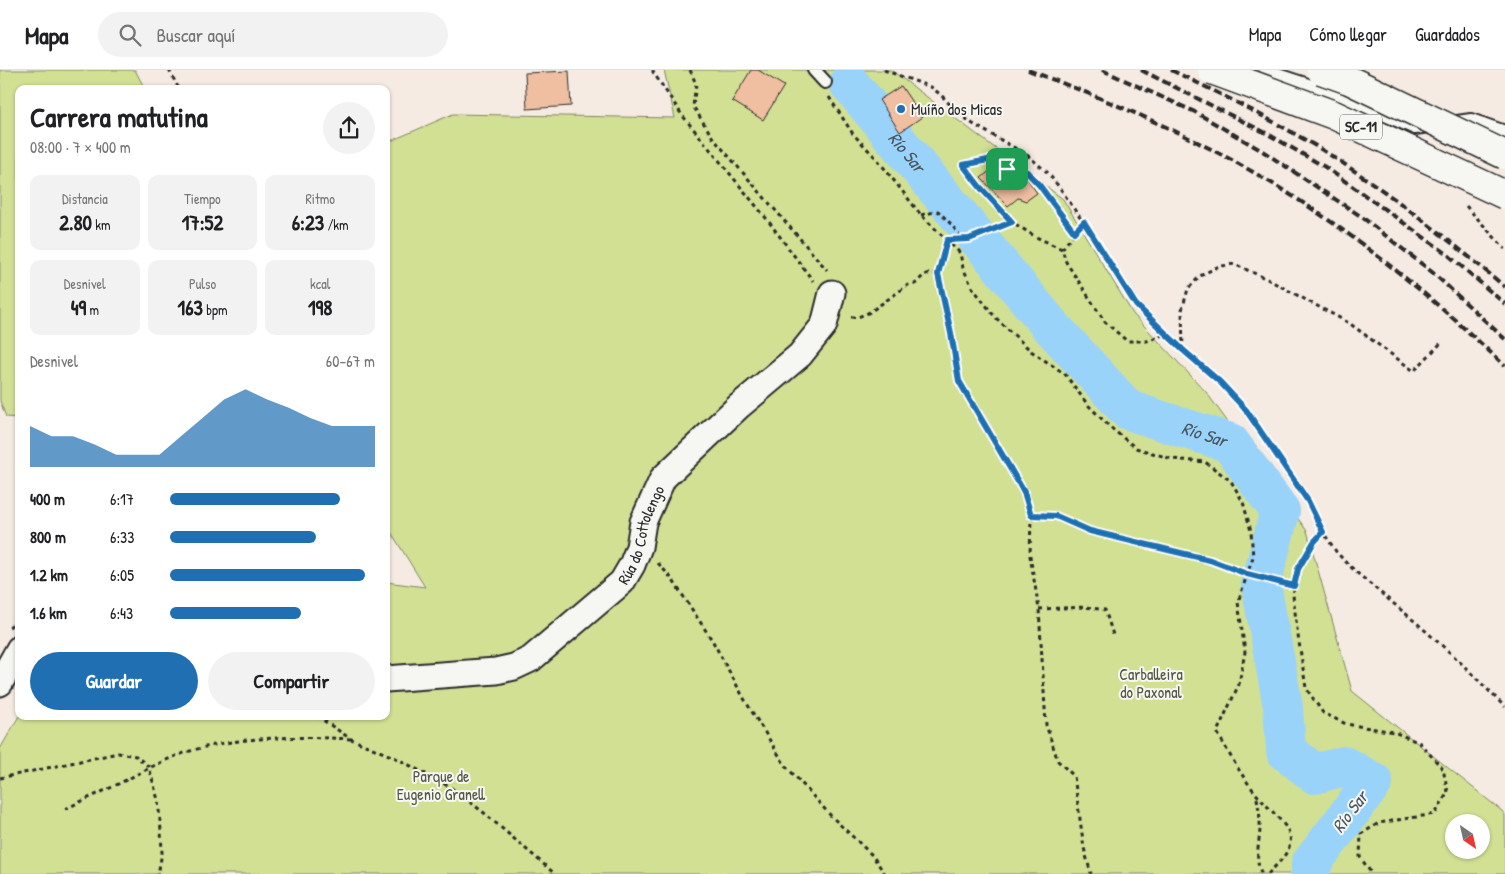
<!DOCTYPE html>
<html lang="es">
<meta charset="utf-8">
<style>
:root{--surface:#fff;--page:#f2f2f2;--text:#202124;--muted:#757577;--line:#e0e0e0;--accent:#1f6fb2}
body{margin:0;font-family:"Patrick Hand",sans-serif;background:var(--page);color:var(--text);height:100vh;display:flex;flex-direction:column;font-size:19px;white-space:nowrap}
*{box-sizing:border-box;margin:0}
p{font-size:16px;color:var(--muted)}
.icon{flex:none;width:28px;height:28px;fill:none;stroke:currentColor;stroke-width:2;stroke-linecap:round;stroke-linejoin:round}
.map{position:relative;flex:1;overflow:hidden}
.side{position:absolute;left:15px;top:15px;width:375px;height:635px;display:flex;flex-direction:column;background:var(--surface);border-radius:10px;box-shadow:0 1px 4px #0004}
.side>*{flex:none}
.needle{width:32px;rotate:146deg}
.fabs{position:absolute;left:1445px;top:744px;display:grid;gap:10px}
.fabs a{display:grid;place-items:center;width:45px;height:45px;border-radius:50%;background:var(--surface);box-shadow:0 1px 4px #0004;font-size:25px}
.pin{position:absolute;display:grid;place-items:center;width:42px;height:42px;color:#fff;margin:-21px;border-radius:10px;box-shadow:0 2px 8px #0006}
.round{display:grid;place-items:center;flex:none;width:52px;height:52px;border-radius:26px;background:var(--page)}
.summary{display:flex;align-items:center;justify-content:space-between;height:85px;padding:0 15px}
h1{font-size:28px;font-weight:700;line-height:38px}
.metrics{display:grid;grid-template-columns:repeat(3,1fr);gap:8px;height:85px;padding:5px 15px}
.metrics div{display:grid;align-content:center;border-radius:10px;background:var(--page);text-align:center}
.metrics b{font-size:21px;font-weight:700}
.metrics small{font-size:14px;font-weight:400}
.metrics p{font-size:14px}
.chart{height:140px;padding:10px 15px}
.chart p{display:flex;justify-content:space-between}
.chart svg{width:100%;height:90px;margin-top:5px;fill:var(--accent);opacity:.7}
.cta{display:flex;gap:10px;margin-top:auto;padding:10px 15px}
.cta a{flex:1;height:58px;border-radius:30px;background:var(--accent);color:#fff;font-size:20px;font-weight:700;line-height:58px;text-align:center}
.cta a+a{background:var(--page);color:var(--text)}
ul{padding:0 15px;list-style:none;font-size:16px}
li{display:grid;grid-template-columns:80px 60px 1fr;align-items:center;height:38px}
li i{height:12px;border-radius:6px;background:var(--accent)}
header{display:flex;align-items:center;gap:30px;box-sizing:border-box;height:70px;padding:0 25px;background:var(--surface);border-bottom:1px solid var(--line)}
header strong{font-size:24px}
nav{display:flex;gap:28px;margin-inline-start:auto;font-size:18px}
.search{width:350px;height:45px;background:var(--page);display:flex;align-items:center;gap:12px;box-sizing:border-box;padding:0 18px;border-radius:28px;color:var(--muted);font-size:19px}
.map>svg:first-child{display:block}
.green{fill:#d2e094;stroke:#7e8660;fill-rule:evenodd}
.lines{fill:none;stroke-linecap:round;stroke-linejoin:round}
.river{stroke:#9ad3fa;stroke-width:40}
.building{fill:#f0bfa1;stroke:#2b2b2b}
.service-casing{stroke:#2b2b2b;stroke-width:16}
.minor-casing{stroke:#2b2b2b;stroke-width:29}
.path{stroke:#2b2b2b;stroke-width:3;stroke-dasharray:4 4;stroke-linecap:butt}
.service{stroke:#f6f6f2;stroke-width:12}
.minor{stroke:#f6f6f2;stroke-width:25}
.rail{stroke:#2b2b2b;stroke-width:4;stroke-dasharray:8 4;stroke-linecap:butt}
.trunk-bridge-casing{stroke:#2b2b2b;stroke-width:31;stroke-linecap:butt}
.trunk-bridge{stroke:#f6f6f2;stroke-width:28}
.route-casing{stroke:#fff;stroke-width:10}
.route{stroke:#1f6fb2;stroke-width:6}
.poi-dot{fill:#1f6fb2;stroke:#f6f6f2;stroke-width:2}
.labels{text-anchor:middle;stroke-width:4;stroke-linejoin:round;paint-order:stroke}
.shield{fill:#f6f6f2;stroke:#686867;stroke-width:1}
.shield-label{font-size:15px;font-weight:bold;fill:#2b2b2b}
.poi-label{font-size:16px;fill:#2b2b2b;stroke:#f6f6f2;text-anchor:start}
.street-label{font-size:16px;fill:#2b2b2b;stroke:#f6f6f2}
.park-label{font-size:16px;fill:#555845;stroke:#f6f6f2}
.water-label{font-size:18px;font-style:italic;fill:#47555f;stroke:#f6f6f2}
</style>
<header>
<strong>Mapa</strong>
<div class="search"><svg class="icon" aria-label="search" viewBox="0 0 24 24"><circle cx="10" cy="10" r="6"/><path d="M15 15l6 6"/></svg>Buscar aquí</div>
<nav><a>Mapa</a><a>Cómo llegar</a><a>Guardados</a></nav>
</header>
<div class="map">
<svg width="1505" height="804" viewBox="0 0 1505 804">
<rect width="100%" height="100%" fill="#f5ebe2"/>
<filter id="ink" filterUnits="userSpaceOnUse"><feTurbulence type="fractalNoise" baseFrequency=".02" numOctaves="2"/><feDisplacementMap in="SourceGraphic" scale="10" xChannelSelector="R" yChannelSelector="G"/><feConvolveMatrix kernelMatrix="1 2 1 2 8 2 1 2 1" color-interpolation-filters="sRGB"/></filter>
<g filter="url(#ink)">
<g class="green">
<path d="M0,0H135L145,19H19V348L6,347L0,331Z"/>
<path d="M664,0H891L1063,129L1133,244L1206,322L1307,461L1352,621L1502,741L1505,745V804H0V679L19,646H386V512L425,517L386,454V73L453,44L675,48ZM1454,752H1481V780H1454Z"/>
</g>
<g class="lines">
<path class="river" id="s1" d="M849,13L1049,254L1128,340L1230,373L1280,441L1261,514L1283,637L1286,681L1315,704L1344,696L1373,712L1311,794V804"/>
</g>
<g class="building">
<path d="M751,0H758L784,16L763,50L732,31Z"/>
<path d="M569,1L571,36L527,39L525,3Z"/>
<path d="M901,16L922,47L900,62L879,30Z"/>
<path d="M997,95L1016,113L1026,107L1037,123L1026,131L1018,128L1008,136L981,108Z"/>
</g>
<g class="lines">
<defs>
<g id="service">
<path d="M814,0L825,12"/>
<path d="M1262,0L1342,26L1415,58L1471,50L1505,62"/>
</g>
<g id="minor">
<path id="s2" d="M386,609L496,601L514,597L531,589L622,512L632,495L639,477L643,452L663,408L738,337L800,285L824,255L832,223"/>
<path d="M0,613L19,579"/>
</g>
</defs>
<use href="#service" class="service-casing"/>
<use href="#minor" class="minor-casing"/>
<g class="path">
<path d="M169,0L179,19"/>
<path d="M653,0V2L682,45L766,148L813,211"/>
<path d="M690,0L696,14L693,36L713,68L827,200"/>
<path d="M884,0L931,17L941,25L958,43L973,54L1027,85L1047,102L1060,118L1083,152L1136,235L1166,264L1220,312L1246,340L1308,431L1323,462L1337,483L1356,502L1419,555L1456,588L1505,637"/>
<path d="M829,27L853,64L877,89L921,145L960,183L963,198L972,217L995,247L1031,281L1065,304L1088,335L1111,358L1136,378L1172,389L1205,392L1231,411L1243,432L1251,461L1253,487L1238,532L1245,582L1239,614L1217,662C1233,691 1248,718 1272,741C1277,747 1289,758 1290,766C1293,781 1277,794 1268,804"/>
<path d="M1466,136L1505,179"/>
<path d="M921,145L938,141L952,155L961,168"/>
<path d="M1012,152L980,117L963,95L993,89L999,91L1007,99L1019,100L1027,102L1040,116L1074,162"/>
<path d="M948,170L969,169L1012,152L1036,167L1062,179L1066,192L1105,252L1127,271H1147L1165,264"/>
<path d="M947,171L939,204L951,263L959,311L1024,422L1031,445L1056,446L1090,461L1210,490L1247,504L1294,517"/>
<path d="M1062,179L1083,152"/>
<path d="M851,247H858L870,242L908,215L915,214L925,204H939"/>
<path d="M1183,280L1182,240L1188,219L1200,206L1217,197L1234,194L1267,209L1349,253L1414,301L1442,272"/>
<path d="M1031,445L1030,486L1039,539L1046,655L1058,691L1074,706L1084,778L1091,804"/>
<path d="M1323,462L1315,472L1298,499L1294,517L1293,525L1297,559L1306,618L1323,643L1346,654L1394,662L1420,673L1443,699L1448,722L1435,744L1379,753L1361,764L1360,787L1372,804"/>
<path d="M658,493L672,509L712,570L746,632L785,695L831,746L872,785L885,804"/>
<path d="M1039,539L1086,537L1105,540L1114,568"/>
<path d="M9,557L19,550"/>
<path d="M317,646L351,669L396,688L450,717L483,742L555,804"/>
<path d="M0,708L118,683L136,686L149,697L158,730L161,760L162,783L158,804"/>
<path d="M1257,728C1258,736 1260,744 1260,752C1261,770 1253,788 1262,804"/>
<path d="M65,739C86,729 107,720 128,709C147,699 166,689 187,682C237,666 298,666 351,669"/>
</g>
<use href="#service" class="service"/>
<use href="#minor" class="minor"/>
<g class="rail">
<path d="M1028,0C1105,29 1182,61 1253,102C1345,155 1428,223 1505,296"/>
<path d="M1102,0L1195,42L1264,82L1362,147L1432,202L1505,269"/>
<path d="M1141,0L1268,64L1325,97L1446,183L1505,234"/>
<path d="M1171,0C1227,27 1283,55 1335,88C1395,127 1451,171 1505,217"/>
</g>
<defs>
<g id="trunk-bridge">
<path d="M1212,0L1334,45L1505,125"/>
<path d="M1321,0L1349,10L1505,85"/>
</g>
</defs>
<use href="#trunk-bridge" class="trunk-bridge-casing"/>
<use href="#trunk-bridge" class="trunk-bridge"/>
</g>
</g>
<g class="lines" filter="url(#ink)">
<defs>
<path id="route" d="M993,89L999,91L1007,99L1019,100L1027,102L1040,116L1074,162L1084,152L1136,235L1183,280L1220,312L1246,340L1308,431L1323,462L1314,472L1298,499L1294,516L1247,504L1210,490L1090,461L1056,446L1031,445L1024,422L959,311L951,263L938,204L947,170L969,169L1012,152L980,117L963,95Z"/>
</defs>
<use href="#route" class="route-casing"/>
<use href="#route" class="route"/>
</g>
<circle class="poi-dot" cx="901" cy="39" r="5"/>
<g class="labels">
<rect class="shield" x="1340" y="44.5" width="42" height="25" rx="4"/>
<g class="shield-label">
<text x="1361" y="62">SC-11</text>
</g>
<g class="poi-label">
<text x="911" y="45">Muíño dos Micas</text>
</g>
<g class="street-label">
<text dy="6" stroke="none"><textPath href="#s2" startOffset="318">Rúa do Cottolengo</textPath></text>
</g>
<g class="park-label">
<text x="1151" y="610">Carballeira<tspan x="1151" dy="18">do Paxonal</tspan></text>
<text x="441" y="712">Parque de<tspan x="441" dy="18">Eugenio Granell</tspan></text>
</g>
<g class="water-label">
<text dy="6" stroke="none"><textPath href="#s1" startOffset="90">Río Sar</textPath></text>
<text dy="6" stroke="none"><textPath href="#s1" startOffset="510">Río Sar</textPath></text>
<text transform="translate(1350 742) rotate(-53)" y="6">Río Sar</text>
</g>
</g>
</svg>
<div class="fabs">
<a><svg class="needle" viewBox="-14 -14 28 28"><path d="M0-13l5 13h-10z" fill="#e53935"/><path d="M0 13l5-13h-10z" fill="#757577"/></svg></a>
</div>
<div class="pin" style="left:1007px;top:99px;background:#1e9e55"><svg class="icon" aria-label="arrive" viewBox="0 0 24 24"><path d="M6 21V4h12l-3 4 3 4H6"/></svg></div>
<section class="side">
<div class="summary"><div><h1>Carrera matutina</h1><p>08:00 · 7 × 400 m</p></div><a class="round"><svg class="icon" aria-label="share" viewBox="0 0 24 24"><path d="M12 15V3M7 8l5-5 5 5M5 13v7h14v-7"/></svg></a></div>
<div class="metrics">
<div><p>Distancia</p><b>2.80<small> km</small></b></div>
<div><p>Tiempo</p><b>17:52</b></div>
<div><p>Ritmo</p><b>6:23<small> /km</small></b></div>
</div>
<div class="metrics">
<div><p>Desnivel</p><b>49<small> m</small></b></div>
<div><p>Pulso</p><b>163<small> bpm</small></b></div>
<div><p>kcal</p><b>198</b></div>
</div>
<div class="chart"><p><span>Desnivel</span>60–67 m</p>
<svg viewBox="0 0 160 44" preserveAspectRatio="none"><path d="M0 44V24L10 29L20 29L30 33L40 38L50 38L60 38L70 29L80 20L90 11L100 6L110 11L120 15L130 20L140 24L150 24L160 24V44z"/></svg>
</div>
<ul>
<li><b>400 m</b>6:17<i style="width:83%"></i></li>
<li><b>800 m</b>6:33<i style="width:71%"></i></li>
<li><b>1.2 km</b>6:05<i style="width:95%"></i></li>
<li><b>1.6 km</b>6:43<i style="width:64%"></i></li>
</ul>
<div class="cta"><a>Guardar</a><a>Compartir</a></div>
</section>
</div>
